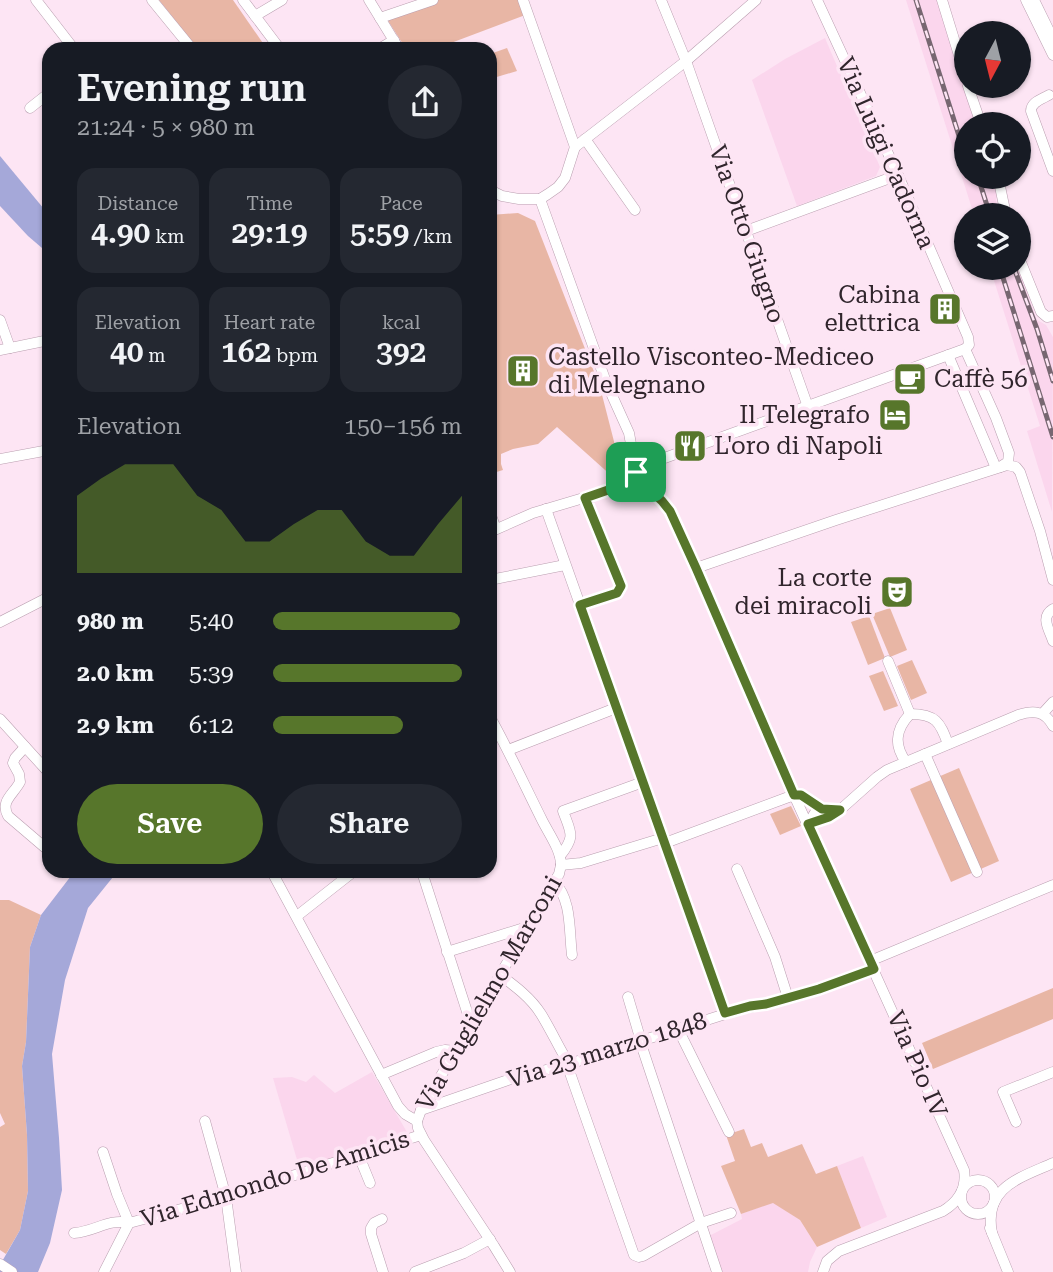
<!DOCTYPE html>
<meta charset="utf-8">
<style>
:root{--surface:#171b24;--page:#242831;--text:#f1f3f6;--muted:#9ea1a6;--accent:#57762b}
body{margin:0;font-family:"Roboto Serif",serif;background:var(--page);color:var(--text);height:100vh;display:flex;flex-direction:column;font-size:26px;white-space:nowrap}
*{box-sizing:border-box;margin:0}
p{font-size:23px;color:var(--muted)}
.icon{flex:none;width:38px;height:38px;fill:none;stroke:currentColor;stroke-width:2;stroke-linecap:round;stroke-linejoin:round}
.map{position:relative;flex:1;overflow:hidden}
.side{position:absolute;left:42px;top:42px;width:455px;height:836px;display:flex;flex-direction:column;background:var(--surface);border-radius:21px;box-shadow:0 2px 5px #0004}
.side>*{flex:none}
.needle{width:46px;rotate:187deg}
.fabs{position:absolute;left:954px;top:21px;display:grid;gap:14px}
.fabs a{display:grid;place-items:center;width:77px;height:77px;border-radius:50%;background:var(--surface);box-shadow:0 2px 5px #0004;font-size:35px}
.pin{position:absolute;display:grid;place-items:center;width:60px;height:60px;color:#fff;margin:-30px;border-radius:14px;box-shadow:0 4px 10px #0006}
.round{display:grid;place-items:center;flex:none;width:74px;height:74px;border-radius:37px;background:var(--page)}
.head{display:flex;align-items:center;justify-content:space-between;height:119px;padding:0 35px}
h1{font-size:38px;font-weight:600;line-height:52px}
.metrics{display:grid;grid-template-columns:repeat(3,1fr);gap:10px;height:119px;padding:7px 35px}
.metrics div{display:grid;align-content:center;border-radius:18px;background:var(--page);text-align:center}
.metrics b{font-size:30px;font-weight:600}
.metrics small{font-size:19px;font-weight:400}
.metrics p{font-size:19px}
.chart{height:196px;padding:14px 35px}
.chart p{display:flex;justify-content:space-between}
.chart svg{width:100%;height:126px;margin-top:7px;fill:var(--accent);opacity:.7}
.cta{display:flex;gap:14px;margin-top:auto;padding:14px 35px}
.cta a{flex:1;height:80px;border-radius:42px;background:var(--accent);color:#fff;font-size:28px;font-weight:600;line-height:80px;text-align:center}
.cta a+a{background:var(--page);color:var(--text)}
ul{padding:0 35px;list-style:none;font-size:23px}
li{display:grid;grid-template-columns:112px 84px 1fr;align-items:center;height:52px}
li i{height:18px;border-radius:9px;background:var(--accent)}
.map>svg:first-child{display:block}
.built{fill:#fbd6ed}
.green{fill:#e8b6a5}
.water{fill:#a5a8d9}
.lines{fill:none;stroke-linecap:round;stroke-linejoin:round}
.minor-casing{stroke:#ba9fb0;stroke-width:11}
.minor{stroke:#fff;stroke-width:10}
.rail-casing{stroke:#776771;stroke-width:5}
.rail{stroke:#fde5f4;stroke-width:2.5;stroke-dasharray:8;stroke-linecap:butt}
.route-casing{stroke:#fff;stroke-width:14}
.route{stroke:#57762b;stroke-width:9}
.labels{text-anchor:middle;stroke-width:7;stroke-linejoin:round;paint-order:stroke}
.street-label{font-size:24px;fill:#30252c;stroke:#fde5f4}
.poi-label{font-size:24px;fill:#30252c;stroke:#fde5f4;text-anchor:end}
</style>
<div class="map">
<svg width="1053" height="1272" viewBox="0 0 1053 1272">
<rect width="100%" height="100%" fill="#fde5f4"/>
<g class="built">
<path d="M906,0H938L977,124H966V177H994L997,187L996,201L1000,215H974Z"/>
<path d="M825,38L880,167L876,176L797,206L752,80L785,59Z"/>
<path d="M990,268H1018L1037,320L1046,325L1053,337L1052,512L1027,431L1040,426Z"/>
<path d="M372,1072L408,1134L300,1170L273,1078L292,1077L306,1082L314,1075L335,1093Z"/>
<path d="M863,1156L887,1217L861,1228L837,1166Z"/>
<path d="M773,1202L800,1220L817,1247L810,1262L808,1272H721L709,1236L742,1219L741,1214Z"/>
</g>
<g class="green">
<path d="M159,0H233L267,49H198Z"/>
<path d="M433,0H523L528,14L435,49H406L385,16Z"/>
<path d="M507,48L517,71L490,79V54Z"/>
<path d="M518,213L535,221L600,387L618,457V470L614,478L557,427L538,444L513,449L501,454V464L503,470L490,474V215Z"/>
<path d="M890,608L907,650L890,657L872,614Z"/>
<path d="M869,616L885,658L868,665L851,622Z"/>
<path d="M912,660L927,693L911,700L897,666Z"/>
<path d="M883,671L898,706L884,711L869,676Z"/>
<path d="M959,768L999,861L951,882L910,789Z"/>
<path d="M791,806L801,826L780,835L770,814Z"/>
<path d="M0,900H9L41,915L30,947L26,1042L22,1066L27,1135L28,1191L20,1230L6,1254L0,1250V1127L5,1124L0,1113Z"/>
<path d="M1053,988V1019L933,1069L922,1043Z"/>
<path d="M744,1129L751,1147L762,1143L768,1157L802,1144L816,1174L837,1166L861,1228L817,1247L800,1220L773,1203L741,1214L721,1166L735,1161L726,1135Z"/>
</g>
<g class="water">
<path d="M0,156L49,215V254L28,236L0,206Z"/>
<path d="M74,872H117L88,908L65,980L52,1054L59,1138L62,1190L50,1243L38,1272H0V1265L20,1230L28,1191L27,1135L22,1066L26,1042L30,947L41,915Z"/>
</g>
<g class="lines">
<defs>
<g id="minor">
<path d="M36,0L74,49"/>
<path d="M152,0L192,49"/>
<path d="M243,0L280,49"/>
<path d="M369,0L399,49"/>
<path d="M523,0L575,147"/>
<path d="M661,0L686,61L808,407"/>
<path d="M942,0L966,78"/>
<path d="M1026,0L1053,55"/>
<path d="M1034,0L1053,39"/>
<path d="M255,16L282,0"/>
<path d="M380,18L433,0"/>
<path d="M379,49L394,40"/>
<path d="M968,86L981,124"/>
<path d="M1049,95C1042,99 1031,102 1031,111L1053,171"/>
<path d="M30,108L49,93"/>
<path d="M585,139L635,210"/>
<path d="M998,177L1006,215"/>
<path d="M490,190L502,196L519,199H540L548,194L558,187L565,178L575,147L686,61L756,0"/>
<path d="M540,199L606,382L629,433L636,472L645,485L662,501L670,511L696,568L794,795L964,1170C967,1188 958,1202 943,1211L839,1251L827,1261L823,1272"/>
<path d="M746,231L898,175"/>
<path d="M1018,255L1041,312L1047,317L1053,316"/>
<path d="M0,320L10,348"/>
<path d="M965,349L996,418L1009,453L1008,462L1000,467"/>
<path d="M0,350L49,340"/>
<path d="M948,355L996,468"/>
<path d="M0,459L49,450"/>
<path d="M546,509L725,1013"/>
<path d="M490,513L496,529"/>
<path d="M490,532L533,513L607,491L625,481L648,464L965,349L969,345L968,337L898,175L817,0"/>
<path d="M696,568L836,520L1007,465L1016,467L1020,472L1040,531L1053,580"/>
<path d="M490,580L565,565"/>
<path d="M580,605L617,593L621,586L585,498"/>
<path d="M1053,609C1040,617 1049,629 1053,641"/>
<path d="M0,622L49,597"/>
<path d="M888,661L910,714"/>
<path d="M1043,713L1053,702"/>
<path d="M910,714C936,714 940,722 948,744"/>
<path d="M490,717C509,751 525,786 542,820C549,834 561,850 561,865"/>
<path d="M0,719L49,773"/>
<path d="M25,747L15,758L13,763L19,774L20,782C13,795 0,801 8,816L49,851"/>
<path d="M508,750L616,708"/>
<path d="M925,754L977,872"/>
<path d="M906,762C893,744 896,729 910,714"/>
<path d="M808,824L816,811L823,809L840,810L877,777L887,770L1018,715C1034,710 1045,711 1053,726"/>
<path d="M808,824L829,816L840,810"/>
<path d="M665,843L794,795H801L823,809"/>
<path d="M560,856C576,836 571,833 563,811L643,782"/>
<path d="M561,865L581,863L663,838"/>
<path d="M737,869L775,957L788,998"/>
<path d="M272,872L398,1106L405,1114L417,1121"/>
<path d="M422,872L471,1024"/>
<path d="M554,882C572,899 569,932 572,955"/>
<path d="M297,916L353,872"/>
<path d="M447,952L527,927"/>
<path d="M870,961L1053,885"/>
<path d="M500,975C515,986 531,998 541,1014C551,1030 559,1048 569,1064L570,1073L634,1255L639,1257L643,1256L701,1223L731,1213"/>
<path d="M628,997L641,1041"/>
<path d="M678,1029L729,1132"/>
<path d="M640,1041L717,1272"/>
<path d="M381,1075L436,1052L445,1050L456,1051"/>
<path d="M421,1110L508,1080L569,1064L741,1009L766,1004L819,989L874,969"/>
<path d="M205,1121L226,1197L236,1272"/>
<path d="M417,1121L421,1110L559,874L561,865"/>
<path d="M417,1121L418,1128L424,1140L494,1246L510,1272"/>
<path d="M1016,1122L1003,1092L1053,1072"/>
<path d="M103,1152L117,1194L129,1223"/>
<path d="M359,1156L370,1183"/>
<circle cx="978" cy="1197" r="17"/>
<path d="M382,1219L374,1223L371,1228V1234L383,1272"/>
<path d="M990,1228L1008,1272"/>
<path d="M74,1233C94,1232 109,1218 129,1223L226,1197L421,1135"/>
<path d="M992,1233C983,1187 1020,1178 1053,1163"/>
<path d="M0,1264L12,1272"/>
<path d="M104,1272L129,1223"/>
<path d="M415,1272L464,1253L490,1239"/>
</g>
</defs>
<use href="#minor" class="minor-casing"/>
<use href="#minor" class="minor"/>
<defs>
<g id="rail">
<path d="M916,0L966,158"/>
<path d="M978,177L990,215"/>
<path d="M1000,268L1053,437"/>
<path d="M1014,268L1037,329L1053,381"/>
</g>
</defs>
<use href="#rail" class="rail-casing"/>
<use href="#rail" class="rail"/>
</g>
<g class="lines">
<defs>
<path id="route" d="M636,472L645,485L662,501L670,511L696,568L794,795H801L822,809L840,810L829,817L808,824L874,969L819,989L766,1004L750,1006L725,1013L580,605L617,593L621,586L585,498L611,489Z"/>
</defs>
<use href="#route" class="route-casing"/>
<use href="#route" class="route"/>
</g>
<defs>
<symbol id="building-square" viewBox="-11 -11 22 22"><rect x="-9" y="-9" width="18" height="18" rx="4" fill="#57762b" stroke="#fde5f4"/><path d="M-4-6H4V6H1V3H-1V6H-4ZM-2.5-4.3h1.7v1.8h-1.7ZM.8-4.3h1.7v1.8H.8ZM-2.5-1h1.7V.8h-1.7ZM.8-1h1.7V.8H.8Z" fill="#fff"/></symbol>
<symbol id="cafe-square" viewBox="-11 -11 22 22"><rect x="-9" y="-9" width="18" height="18" rx="4" fill="#57762b" stroke="#fde5f4"/><path d="M-5.5-4.5H6V0H3Q3 3.5 0 3.5H-2.5Q-5.5 3.5-5.5 0ZM3-3.2v2h1.7v-2ZM-6 4.5H4V6H-6Z" fill="#fff"/></symbol>
<symbol id="hotel-square" viewBox="-11 -11 22 22"><rect x="-9" y="-9" width="18" height="18" rx="4" fill="#57762b" stroke="#fde5f4"/><path d="M-6-4.5h1.5V1H6V5H4.5V3h-9V5H-6ZM-4 0a1.8 1.8 0 1 1 3.6 0ZM.5 0V-2.5h3Q6-2.5 6 0Z" fill="#fff"/></symbol>
<symbol id="restaurant-square" viewBox="-11 -11 22 22"><rect x="-9" y="-9" width="18" height="18" rx="4" fill="#57762b" stroke="#fde5f4"/><path d="M-5-6h1v4h1v-4h1v4h1v-4h1v5L-1.5 .5V6h-2V.5L-5-1ZM5-6V6H3V1.5H1.5Q1.5-4 5-6Z" fill="#fff"/></symbol>
<symbol id="theatre-square" viewBox="-11 -11 22 22"><rect x="-9" y="-9" width="18" height="18" rx="4" fill="#57762b" stroke="#fde5f4"/><path d="M-5-5.5Q0-4 5-5.5V0Q5 5 0 6Q-5 5-5 0ZM-3.3-2.5H-1v1.5H-3.3ZM1-2.5H3.3v1.5H1ZM-2.8 1Q0 5.5 2.8 1Z" fill="#fff"/></symbol>
</defs>
<g fill-rule="evenodd">
<use href="#building-square" x="926" y="290" width="38" height="38"/>
<use href="#building-square" x="504" y="352" width="38" height="38"/>
<use href="#cafe-square" x="891" y="360" width="38" height="38"/>
<use href="#hotel-square" x="876" y="396" width="38" height="38"/>
<use href="#restaurant-square" x="671" y="427" width="38" height="38"/>
<use href="#theatre-square" x="878" y="573" width="38" height="38"/>
</g>
<g class="labels">
<g class="street-label">
<text transform="translate(886 153) rotate(66)" y="8">Via Luigi Cadorna</text>
<text transform="translate(747 234) rotate(71)" y="8">Via Otto Giugno</text>
<text transform="translate(489 993) rotate(-60)" y="8">Via Guglielmo Marconi</text>
<text transform="translate(607 1050) rotate(-17)" y="8">Via 23 marzo 1848</text>
<text transform="translate(917 1064) rotate(66)" y="8">Via Pio IV</text>
<text transform="translate(275 1179) rotate(-17)" y="8">Via Edmondo De Amicis</text>
</g>
<g class="poi-label">
<text x="920" y="303">Cabina<tspan x="920" dy="28">elettrica</tspan></text>
<text x="548" y="365" text-anchor="start">Castello Visconteo-Mediceo<tspan x="548" dy="28">di Melegnano</tspan></text>
<text x="934" y="387" text-anchor="start">Caffè 56</text>
<text x="870" y="423">Il Telegrafo</text>
<text x="714" y="454" text-anchor="start">L'oro di Napoli</text>
<text x="872" y="586">La corte<tspan x="872" dy="28">dei miracoli</tspan></text>
</g>
</g>
</svg>
<div class="fabs">
<a><svg class="needle" viewBox="-14 -14 28 28"><path d="M0-13l5 13h-10z" fill="#e53935"/><path d="M0 13l5-13h-10z" fill="#9ea1a6"/></svg></a>
<a><svg class="icon" aria-label="locate" viewBox="0 0 24 24"><circle cx="12" cy="12" r="6"/><path d="M12 2v4M12 18v4M2 12h4M18 12h4"/></svg></a>
<a><svg class="icon" aria-label="layers" viewBox="0 0 24 24"><path d="M12 4l9 5-9 5-9-5zM3 14l9 5 9-5"/></svg></a>
</div>
<div class="pin" style="left:636px;top:472px;background:#1e9e55"><svg class="icon" aria-label="arrive" viewBox="0 0 24 24"><path d="M6 21V4h12l-3 4 3 4H6"/></svg></div>
<section class="side">
<div class="head"><div><h1>Evening run</h1><p>21:24 · 5 × 980 m</p></div><a class="round"><svg class="icon" aria-label="share" viewBox="0 0 24 24"><path d="M12 15V3M7 8l5-5 5 5M5 13v7h14v-7"/></svg></a></div>
<div class="metrics">
<div><p>Distance</p><b>4.90<small> km</small></b></div>
<div><p>Time</p><b>29:19</b></div>
<div><p>Pace</p><b>5:59<small> /km</small></b></div>
</div>
<div class="metrics">
<div><p>Elevation</p><b>40<small> m</small></b></div>
<div><p>Heart rate</p><b>162<small> bpm</small></b></div>
<div><p>kcal</p><b>392</b></div>
</div>
<div class="chart"><p><span>Elevation</span>150–156 m</p>
<svg viewBox="0 0 160 44" preserveAspectRatio="none"><path d="M0 44V17L10 11L20 6L30 6L40 6L50 17L60 22L70 33L80 33L90 27L100 22L110 22L120 33L130 38L140 38L150 27L160 17V44z"/></svg>
</div>
<ul>
<li><b>980 m</b>5:40<i style="width:99%"></i></li>
<li><b>2.0 km</b>5:39<i style="width:100%"></i></li>
<li><b>2.9 km</b>6:12<i style="width:69%"></i></li>
</ul>
<div class="cta"><a>Save</a><a>Share</a></div>
</section>
</div>
